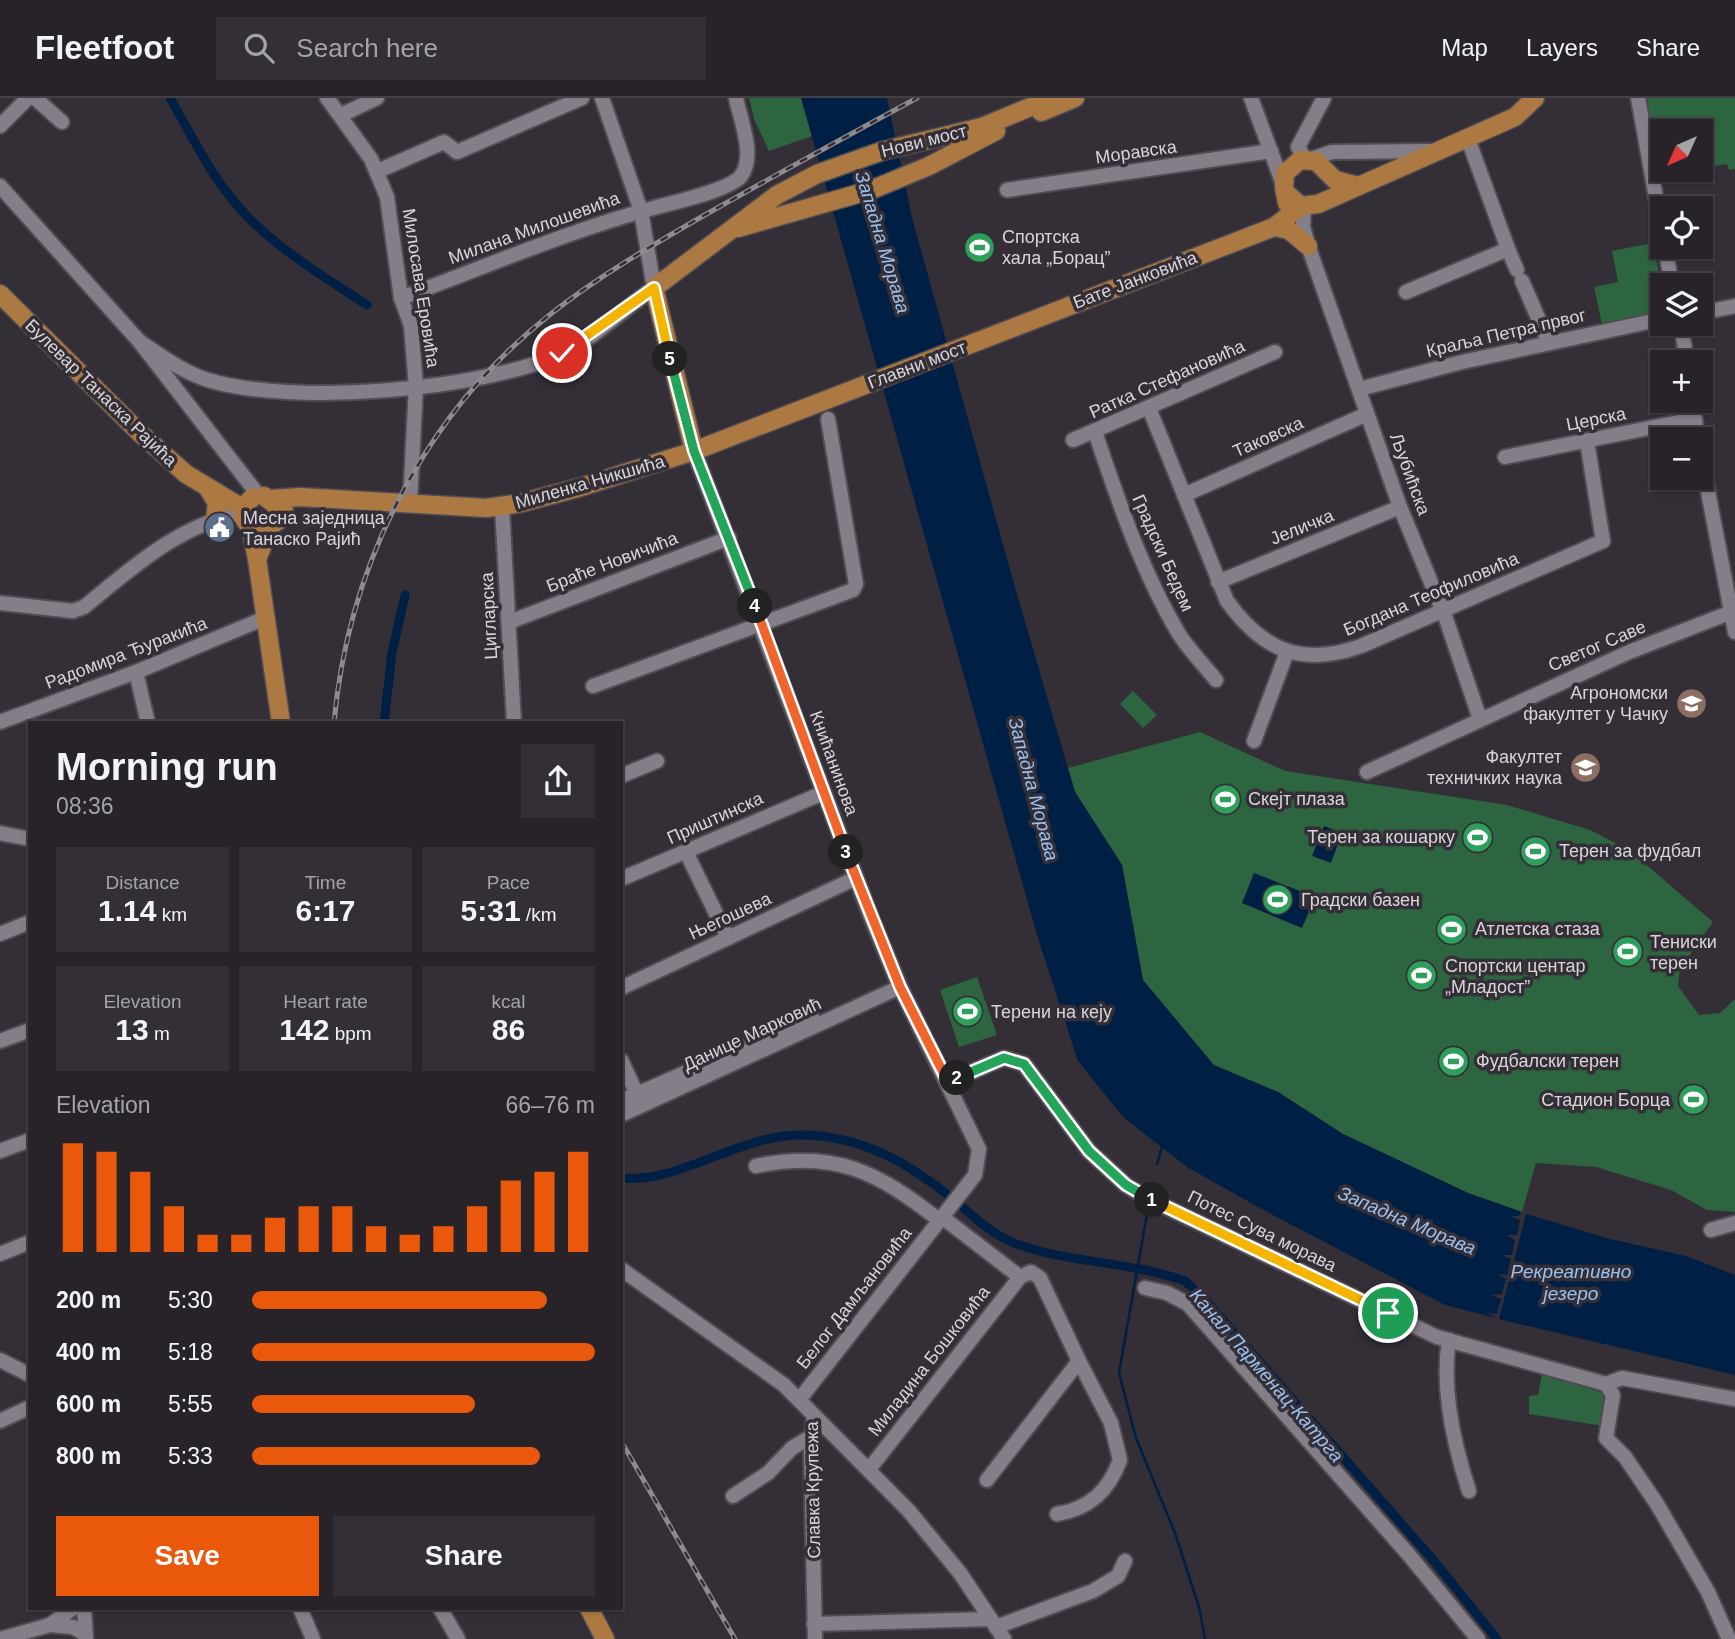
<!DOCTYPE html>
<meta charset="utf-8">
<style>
:root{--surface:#272329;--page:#332f35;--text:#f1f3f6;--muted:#a4a4a8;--line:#434046;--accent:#ea580c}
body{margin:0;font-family:Helvetica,sans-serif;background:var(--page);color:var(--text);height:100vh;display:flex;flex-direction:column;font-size:26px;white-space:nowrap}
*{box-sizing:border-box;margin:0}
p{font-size:23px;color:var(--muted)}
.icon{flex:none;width:38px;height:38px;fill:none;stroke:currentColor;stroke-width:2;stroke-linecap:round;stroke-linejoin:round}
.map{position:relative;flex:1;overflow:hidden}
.panel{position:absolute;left:28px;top:623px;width:595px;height:889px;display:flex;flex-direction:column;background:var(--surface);border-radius:0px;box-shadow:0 2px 5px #0004,0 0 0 2px var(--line)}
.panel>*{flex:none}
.needle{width:46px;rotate:225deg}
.buttons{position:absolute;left:1650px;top:21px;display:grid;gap:14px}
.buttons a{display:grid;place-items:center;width:63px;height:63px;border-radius:0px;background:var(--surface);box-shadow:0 2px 5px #0004,0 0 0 2px var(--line);font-size:35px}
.pin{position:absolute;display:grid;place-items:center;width:60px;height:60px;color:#fff;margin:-30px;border:4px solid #fff;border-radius:50%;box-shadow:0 2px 7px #0007}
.km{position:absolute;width:35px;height:35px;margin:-18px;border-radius:50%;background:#222;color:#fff;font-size:19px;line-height:35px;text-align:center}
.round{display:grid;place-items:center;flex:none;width:74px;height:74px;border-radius:0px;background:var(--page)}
.headline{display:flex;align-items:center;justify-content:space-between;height:119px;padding:0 28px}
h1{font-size:38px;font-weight:800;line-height:52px}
.metrics{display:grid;grid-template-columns:repeat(3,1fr);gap:10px;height:119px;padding:7px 28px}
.metrics div{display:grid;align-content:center;border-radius:0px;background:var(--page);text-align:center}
.metrics b{font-size:30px;font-weight:800}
.metrics small{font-size:19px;font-weight:400}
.metrics p{font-size:19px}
.chart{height:196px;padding:14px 28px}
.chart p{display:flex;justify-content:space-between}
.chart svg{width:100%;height:126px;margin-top:7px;stroke:var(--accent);stroke-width:6}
.action{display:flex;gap:14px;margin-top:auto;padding:14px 28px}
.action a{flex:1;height:80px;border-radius:0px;background:var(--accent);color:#fff;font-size:28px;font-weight:800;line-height:80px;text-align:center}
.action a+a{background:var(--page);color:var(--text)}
ul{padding:0 28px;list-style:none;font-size:23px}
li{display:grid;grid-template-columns:112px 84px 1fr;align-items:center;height:52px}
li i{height:18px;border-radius:9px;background:var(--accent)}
header{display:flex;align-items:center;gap:42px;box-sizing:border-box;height:98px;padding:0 35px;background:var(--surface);border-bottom:2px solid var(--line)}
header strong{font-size:33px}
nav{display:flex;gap:38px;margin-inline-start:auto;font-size:24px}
.search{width:490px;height:63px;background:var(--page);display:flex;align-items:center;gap:18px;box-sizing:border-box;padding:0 24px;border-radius:0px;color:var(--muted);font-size:26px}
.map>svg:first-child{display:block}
.green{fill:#2c653f}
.water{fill:#001f44}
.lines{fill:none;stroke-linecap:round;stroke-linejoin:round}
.stream{stroke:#001f44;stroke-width:2.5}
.canal{stroke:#001f44;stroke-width:9}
.minor-casing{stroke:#514c53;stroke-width:18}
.major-casing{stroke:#514c53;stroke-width:21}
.minor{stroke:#847e88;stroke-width:14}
.major{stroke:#ad7942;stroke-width:18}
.rail-casing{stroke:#8e8a90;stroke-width:5}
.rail{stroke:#342f37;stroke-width:2.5;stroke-dasharray:8;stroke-linecap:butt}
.split-1-casing{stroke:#fff;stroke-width:14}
.split-2-casing{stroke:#fff;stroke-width:14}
.split-3-casing{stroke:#fff;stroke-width:14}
.split-4-casing{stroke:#fff;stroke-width:14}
.split-5-casing{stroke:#fff;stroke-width:14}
.split-6-casing{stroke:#fff;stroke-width:14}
.split-1{stroke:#f5b400;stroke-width:9}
.split-2{stroke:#22a559;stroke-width:9}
.split-3{stroke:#f0652b;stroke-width:9}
.split-4{stroke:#f0652b;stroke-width:9}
.split-5{stroke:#22a559;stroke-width:9}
.split-6{stroke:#f5b400;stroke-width:9}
.labels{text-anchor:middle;stroke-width:7;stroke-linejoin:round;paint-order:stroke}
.street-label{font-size:18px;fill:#d8d5da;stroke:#342f37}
.poi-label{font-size:18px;fill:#d8d5da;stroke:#342f37;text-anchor:start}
.water-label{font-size:19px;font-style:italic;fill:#9ac1f0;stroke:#342f37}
</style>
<header>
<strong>Fleetfoot</strong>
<div class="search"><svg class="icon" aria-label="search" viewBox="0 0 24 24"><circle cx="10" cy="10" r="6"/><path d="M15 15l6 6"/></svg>Search here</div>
<nav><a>Map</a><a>Layers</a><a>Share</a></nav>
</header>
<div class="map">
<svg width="1735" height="1541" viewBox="0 0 1735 1541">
<rect width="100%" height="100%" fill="#342f37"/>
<g class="green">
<path d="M749,0H801L812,38L769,53L754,21Z"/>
<path d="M1646,0H1735V71L1729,72L1727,66L1701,70V33H1662V72H1692L1659,78Z"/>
<path d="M1653,145L1662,191V214L1602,226L1594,189L1618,184L1612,153Z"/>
<path d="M1133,593L1157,617L1143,630L1120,606Z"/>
<path d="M1200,634L1285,673L1507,707L1590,732L1629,752L1713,824L1680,871L1678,888L1699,917L1720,915L1735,901V1114L1707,1112L1671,1092L1596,1069L1536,1065L1522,1114L1468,1095L1343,1036L1278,994L1213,967L1143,882L1122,767L1075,694L1068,670Z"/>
<path d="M977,879L997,937L959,949L940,892Z"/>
<path d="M1542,1276L1609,1297L1603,1328L1529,1316V1298L1538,1297Z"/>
</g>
<g class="water">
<path d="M801,0H887L912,120L1016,493L1075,694L1122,767L1143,882L1214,967L1278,994L1343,1036L1468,1095L1522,1114L1518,1118H1511L1520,1122L1517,1137H1506L1515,1142L1512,1157H1501L1511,1161L1507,1177L1497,1176L1506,1181L1502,1196L1491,1197L1501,1201L1497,1216L1487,1215L1496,1220L1445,1207L1269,1115L1187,1069L1123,1019L1078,963L1037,837Z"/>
<path d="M1324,728L1342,735L1331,765L1312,758Z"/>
<path d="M1254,775L1315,799L1302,830L1242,805Z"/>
<path d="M1526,1116L1610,1141L1686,1158L1735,1177V1277L1499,1221Z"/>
</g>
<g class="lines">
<g class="stream">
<path d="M1157,1066L1162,1049"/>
<path d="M1148,1110L1119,1275L1136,1340L1175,1435L1199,1509L1205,1541"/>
</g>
<g class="canal">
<path d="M170,0C193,40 214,84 246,117C280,153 326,180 367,207"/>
<path d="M384,625L392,555L405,497"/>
<path d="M621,1080C681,1086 739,1035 806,1037C866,1039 913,1068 958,1105C975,1120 992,1136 1014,1145C1069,1166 1130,1163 1185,1183L1201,1197L1435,1464L1497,1541"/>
</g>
<defs>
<g id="minor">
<path d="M35,0L62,24"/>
<path d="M327,0L371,61L387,99L401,200L411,228L416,288L410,404"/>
<path d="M1251,0L1284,89"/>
<path d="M1638,0L1662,133"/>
<path d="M341,17L377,0"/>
<path d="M0,28L28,0"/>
<path d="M1305,61L1298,49L1324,0"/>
<path d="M1311,61L1332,54L1433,53"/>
<path d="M378,73L444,44L457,54L582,0"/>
<path d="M0,88L139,243L259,398"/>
<path d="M1007,92L1271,53"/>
<path d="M1304,108L1303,129L1310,153L1400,409L1446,521L1480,621"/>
<path d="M1665,149L1672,187"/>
<path d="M1508,151L1517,172"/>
<path d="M1522,183L1549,245"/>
<path d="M1406,194L1508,151L1468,41"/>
<path d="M401,200C485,169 570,132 657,109C675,104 730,92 741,78C756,58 740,21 736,0"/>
<path d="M1701,215L1735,208"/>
<path d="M1681,226L1687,264"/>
<path d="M139,243C161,258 183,274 208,282C293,308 478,292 559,257C594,241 623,211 654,190L641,113L602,0"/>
<path d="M1359,291L1462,264L1662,221"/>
<path d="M1692,303L1698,341"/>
<path d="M1149,310L1227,503C1263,553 1302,569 1361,548L1603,443L1587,343"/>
<path d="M1095,334C1118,402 1142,474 1179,536C1189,552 1204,567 1216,582"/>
<path d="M1073,342L1275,254"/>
<path d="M694,353L871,819L900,889L979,1051L975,1077L799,1302"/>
<path d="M1701,357L1735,534"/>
<path d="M1505,359L1694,321"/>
<path d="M1184,397L1367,316"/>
<path d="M502,409L514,625"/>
<path d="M1218,484L1400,409"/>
<path d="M0,505L73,513L84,509C133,469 179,427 243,414"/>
<path d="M509,524L729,440"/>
<path d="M136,574L148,625"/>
<path d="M593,588L853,492L856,486L828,321"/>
<path d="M0,624L136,574L265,520"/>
<path d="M1254,643L1287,554"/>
<path d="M1367,674L1629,554L1729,515"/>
<path d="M621,678L657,663"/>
<path d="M0,735L30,741"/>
<path d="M686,754L728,840"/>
<path d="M621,781L823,695"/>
<path d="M0,836L30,824"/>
<path d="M621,890L856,780"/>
<path d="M0,943L30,932"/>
<path d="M621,962L640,1003"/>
<path d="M948,984L1004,960L1024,966L1089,1053L1126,1087L1145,1099L1437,1239L1606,1286L1613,1297L1606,1340L1625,1359L1657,1406L1708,1494L1729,1541"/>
<path d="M621,1003L812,919"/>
<path d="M621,1017L900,889"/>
<path d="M0,1053L30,1042"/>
<path d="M756,1068C835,1051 879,1075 939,1122"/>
<path d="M942,1119L1020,1179L1031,1174L1040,1180L1079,1263L987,1382"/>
<path d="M1711,1132L1735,1125"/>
<path d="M0,1156L30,1144"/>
<path d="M621,1171L784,1287L909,1413L960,1475L1004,1541"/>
<path d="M1145,1190L1167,1195L1188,1206L1409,1457L1478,1541"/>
<path d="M1449,1242C1441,1291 1454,1347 1469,1393"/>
<path d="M0,1262L30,1277"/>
<path d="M1606,1286L1622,1280L1735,1301"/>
<path d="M814,1318L811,1352L815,1541"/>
<path d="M0,1323L30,1309"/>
<path d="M870,1370L1020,1179"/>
<path d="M733,1398L768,1375L792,1350L812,1338"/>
<path d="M1057,1416C1089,1411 1109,1393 1120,1362L1111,1325L1079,1263"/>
<path d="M84,1510L86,1540"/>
<path d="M300,1510L313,1541"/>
<path d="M440,1510L458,1541"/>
<path d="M814,1526L991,1521"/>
<path d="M50,1527L73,1529L85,1536"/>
<path d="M996,1529L1093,1493L1118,1478L1125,1463"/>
<path d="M0,1541L50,1527L73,1510"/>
</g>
<g id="major">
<path d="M1041,14L1075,0"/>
<path d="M1286,95L1301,108L1318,106L1515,19L1535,0"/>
<path d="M1287,105L1284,89L1285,75L1300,62L1316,63L1335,82L1358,88"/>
<path d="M1274,129L1289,132L1308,148"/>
<path d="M738,130L871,92L929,68L996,33"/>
<path d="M0,196L141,336L186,376L244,411"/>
<path d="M694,353L654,190L777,97L817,76L882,53L982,29L1052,0"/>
<path d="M208,390L217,405L215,421"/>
<path d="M264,398L277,408L278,423"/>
<path d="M253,399L246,406L243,419L251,431L257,461L281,625"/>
<path d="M271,401L300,399L486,410L521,405L581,389L694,353L1274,129L1301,108"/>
<path d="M257,461L269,432L284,413"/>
<path d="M589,1510L605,1541"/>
</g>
</defs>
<use href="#minor" class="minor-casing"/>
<use href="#major" class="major-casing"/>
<use href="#minor" class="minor"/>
<use href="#major" class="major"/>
<defs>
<g id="rail">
<path d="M334,625C348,467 425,314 552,215C599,178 651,148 703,118C774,78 845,39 917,0"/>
<path d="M621,1343L735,1541"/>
</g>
</defs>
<use href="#rail" class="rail-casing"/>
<use href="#rail" class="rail"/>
</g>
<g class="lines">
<defs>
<path id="split-1" d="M1152,1102L1388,1215"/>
<path id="split-2" d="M957,980L1004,960L1024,966L1089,1053L1126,1087L1152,1102"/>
<path id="split-3" d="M846,754L900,889L948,984L957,980"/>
<path id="split-4" d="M755,508L846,754"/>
<path id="split-5" d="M670,261L694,353L755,508"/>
<path id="split-6" d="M562,255L654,190L670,261"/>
</defs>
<use href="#split-1" class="split-1-casing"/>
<use href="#split-2" class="split-2-casing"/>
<use href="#split-3" class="split-3-casing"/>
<use href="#split-4" class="split-4-casing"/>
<use href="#split-5" class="split-5-casing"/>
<use href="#split-6" class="split-6-casing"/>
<use href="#split-1" class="split-1"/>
<use href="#split-2" class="split-2"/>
<use href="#split-3" class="split-3"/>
<use href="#split-4" class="split-4"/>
<use href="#split-5" class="split-5"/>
<use href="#split-6" class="split-6"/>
</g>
<defs>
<symbol id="stadium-disc" viewBox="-11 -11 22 22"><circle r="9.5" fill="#2e9e5b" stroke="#342f37"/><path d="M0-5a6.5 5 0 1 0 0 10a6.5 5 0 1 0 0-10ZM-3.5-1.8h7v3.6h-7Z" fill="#fff"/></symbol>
<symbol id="civic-disc" viewBox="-11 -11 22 22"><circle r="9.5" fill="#5c6f8a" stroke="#342f37"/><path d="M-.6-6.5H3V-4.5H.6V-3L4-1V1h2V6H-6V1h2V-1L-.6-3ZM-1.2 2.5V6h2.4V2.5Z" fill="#fff"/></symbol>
<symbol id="university-disc" viewBox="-11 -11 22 22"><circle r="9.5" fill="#8d6e63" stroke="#342f37"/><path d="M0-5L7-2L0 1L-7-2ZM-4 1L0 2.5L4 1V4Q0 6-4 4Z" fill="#fff"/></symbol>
</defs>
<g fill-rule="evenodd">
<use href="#stadium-disc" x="962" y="132" width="35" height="35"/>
<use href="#civic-disc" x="202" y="412" width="35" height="35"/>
<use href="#university-disc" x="1674" y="588" width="35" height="35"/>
<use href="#university-disc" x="1568" y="652" width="35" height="35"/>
<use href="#stadium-disc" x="1208" y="684" width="35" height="35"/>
<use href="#stadium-disc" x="1460" y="722" width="35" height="35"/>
<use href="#stadium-disc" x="1518" y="736" width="35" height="35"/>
<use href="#stadium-disc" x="1260" y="784" width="35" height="35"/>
<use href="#stadium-disc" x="1434" y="814" width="35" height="35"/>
<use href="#stadium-disc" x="1610" y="836" width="35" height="35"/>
<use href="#stadium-disc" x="1404" y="860" width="35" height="35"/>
<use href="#stadium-disc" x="950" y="896" width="35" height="35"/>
<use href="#stadium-disc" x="1436" y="946" width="35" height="35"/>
<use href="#stadium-disc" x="1676" y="984" width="35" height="35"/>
</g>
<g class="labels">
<g class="street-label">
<text transform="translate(924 43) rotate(-14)" y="6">Нови мост</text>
<text transform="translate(1136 54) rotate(-8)" y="6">Моравска</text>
<text transform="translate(534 130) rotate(-20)" y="6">Милана Милошевића</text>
<text transform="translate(1135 182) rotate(-21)" y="6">Бате Јанковића</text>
<text transform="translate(421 190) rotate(81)" y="6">Милосава Еровића</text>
<text transform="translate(1506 235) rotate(-13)" y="6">Краља Петра првог</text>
<text transform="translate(917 267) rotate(-21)" y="6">Главни мост</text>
<text transform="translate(1167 281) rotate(-24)" y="6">Ратка Стефановића</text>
<text transform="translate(101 295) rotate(44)" y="6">Булевар Танаска Рајића</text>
<text transform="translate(1596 321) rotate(-11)" y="6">Церска</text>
<text transform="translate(1268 339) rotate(-24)" y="6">Таковска</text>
<text transform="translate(1410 376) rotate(70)" y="6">Љубићска</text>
<text transform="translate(590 384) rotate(-16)" y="6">Миленка Никшића</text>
<text transform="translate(1302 429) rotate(-22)" y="6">Јеличка</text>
<text transform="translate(1163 455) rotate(66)" y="6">Градски Бедем</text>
<text transform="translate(612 464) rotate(-21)" y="6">Браће Новичића</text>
<text transform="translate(1431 496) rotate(-23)" y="6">Богдана Теофиловића</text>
<text transform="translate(489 518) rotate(-93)" y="6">Цигларска</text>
<text transform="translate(1597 548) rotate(-23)" y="6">Светог Саве</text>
<text transform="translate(126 555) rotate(-21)" y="6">Радомира Ђуракића</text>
<text transform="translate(834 665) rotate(70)" y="6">Книћанинова</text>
<text transform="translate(715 720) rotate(-24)" y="6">Приштинска</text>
<text transform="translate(730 818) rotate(-25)" y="6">Његошева</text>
<text transform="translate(752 936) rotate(-25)" y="6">Данице Марковић</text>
<text transform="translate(1262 1133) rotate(26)" y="6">Потес Сува морава</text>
<text transform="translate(854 1200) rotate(-52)" y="6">Белог Дамљановића</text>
<text transform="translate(929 1263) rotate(-52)" y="6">Миладина Бошковића</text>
<text transform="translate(813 1392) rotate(-91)" y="6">Славка Крупежа</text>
</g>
<g class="poi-label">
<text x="1002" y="145">Спортска<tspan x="1002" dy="21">хала „Борац”</tspan></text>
<text x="243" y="426">Месна заједница<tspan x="243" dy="21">Танаско Рајић</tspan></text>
<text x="1668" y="601" text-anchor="end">Агрономски<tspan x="1668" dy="21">факултет у Чачку</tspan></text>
<text x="1562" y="665" text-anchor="end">Факултет<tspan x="1562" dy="21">техничких наука</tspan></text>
<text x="1248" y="707">Скејт плаза</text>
<text x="1455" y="745" text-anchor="end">Терен за кошарку</text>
<text x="1559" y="759">Терен за фудбал</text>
<text x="1301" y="808">Градски базен</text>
<text x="1475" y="837">Атлетска стаза</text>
<text x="1650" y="850">Тениски<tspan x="1650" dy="21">терен</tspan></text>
<text x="1445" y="874">Спортски центар<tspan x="1445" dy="21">„Младост”</tspan></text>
<text x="991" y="920">Терени на кеју</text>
<text x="1476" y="969">Фудбалски терен</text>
<text x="1670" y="1008" text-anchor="end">Стадион Борца</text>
</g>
<g class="water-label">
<text transform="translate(883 144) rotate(73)" y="7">Западна Морава</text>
<text transform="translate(1034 691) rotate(75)" y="7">Западна Морава</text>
<text transform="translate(1407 1122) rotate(23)" y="7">Западна Морава</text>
<text x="1571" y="1180">Рекреативно<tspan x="1571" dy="22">језеро</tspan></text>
<text transform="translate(1267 1277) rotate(49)" y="7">Канал Парменац-Катрга</text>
</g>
</g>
</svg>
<div class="buttons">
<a><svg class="needle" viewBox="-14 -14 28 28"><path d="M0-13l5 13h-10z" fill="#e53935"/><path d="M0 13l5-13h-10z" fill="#a4a4a8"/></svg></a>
<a><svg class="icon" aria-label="locate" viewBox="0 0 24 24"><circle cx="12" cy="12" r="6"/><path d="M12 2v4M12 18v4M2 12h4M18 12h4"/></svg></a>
<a><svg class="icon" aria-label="layers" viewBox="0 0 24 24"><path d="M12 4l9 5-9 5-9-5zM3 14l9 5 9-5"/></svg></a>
<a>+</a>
<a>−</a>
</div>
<div class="pin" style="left:1388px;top:1215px;background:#1e9e55"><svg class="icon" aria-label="arrive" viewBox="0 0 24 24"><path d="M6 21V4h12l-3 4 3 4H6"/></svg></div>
<div class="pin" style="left:562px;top:255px;background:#d93025"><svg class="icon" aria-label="check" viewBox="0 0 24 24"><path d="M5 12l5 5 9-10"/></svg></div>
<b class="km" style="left:1152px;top:1102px">1</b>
<b class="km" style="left:957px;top:980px">2</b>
<b class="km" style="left:846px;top:754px">3</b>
<b class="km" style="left:755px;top:508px">4</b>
<b class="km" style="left:670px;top:261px">5</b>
<section class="panel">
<div class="headline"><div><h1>Morning run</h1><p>08:36</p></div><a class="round"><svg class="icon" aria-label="share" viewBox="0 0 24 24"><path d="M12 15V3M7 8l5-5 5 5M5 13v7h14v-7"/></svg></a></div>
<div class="metrics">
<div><p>Distance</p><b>1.14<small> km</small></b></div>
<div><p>Time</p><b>6:17</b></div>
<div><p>Pace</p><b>5:31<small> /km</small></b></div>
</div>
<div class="metrics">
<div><p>Elevation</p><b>13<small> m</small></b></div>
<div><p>Heart rate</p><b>142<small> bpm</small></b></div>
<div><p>kcal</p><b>86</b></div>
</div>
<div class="chart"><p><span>Elevation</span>66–76 m</p>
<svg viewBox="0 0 160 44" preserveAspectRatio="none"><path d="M5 44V6M15 44V9M25 44V16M35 44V28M45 44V38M55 44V38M65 44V32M75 44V28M85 44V28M95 44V35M105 44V38M115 44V35M125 44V28M135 44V19M145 44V16M155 44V9"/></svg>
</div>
<ul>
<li><b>200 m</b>5:30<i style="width:86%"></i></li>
<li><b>400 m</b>5:18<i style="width:100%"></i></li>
<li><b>600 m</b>5:55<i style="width:65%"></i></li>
<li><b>800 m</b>5:33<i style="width:84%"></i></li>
</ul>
<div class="action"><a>Save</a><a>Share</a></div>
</section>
</div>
